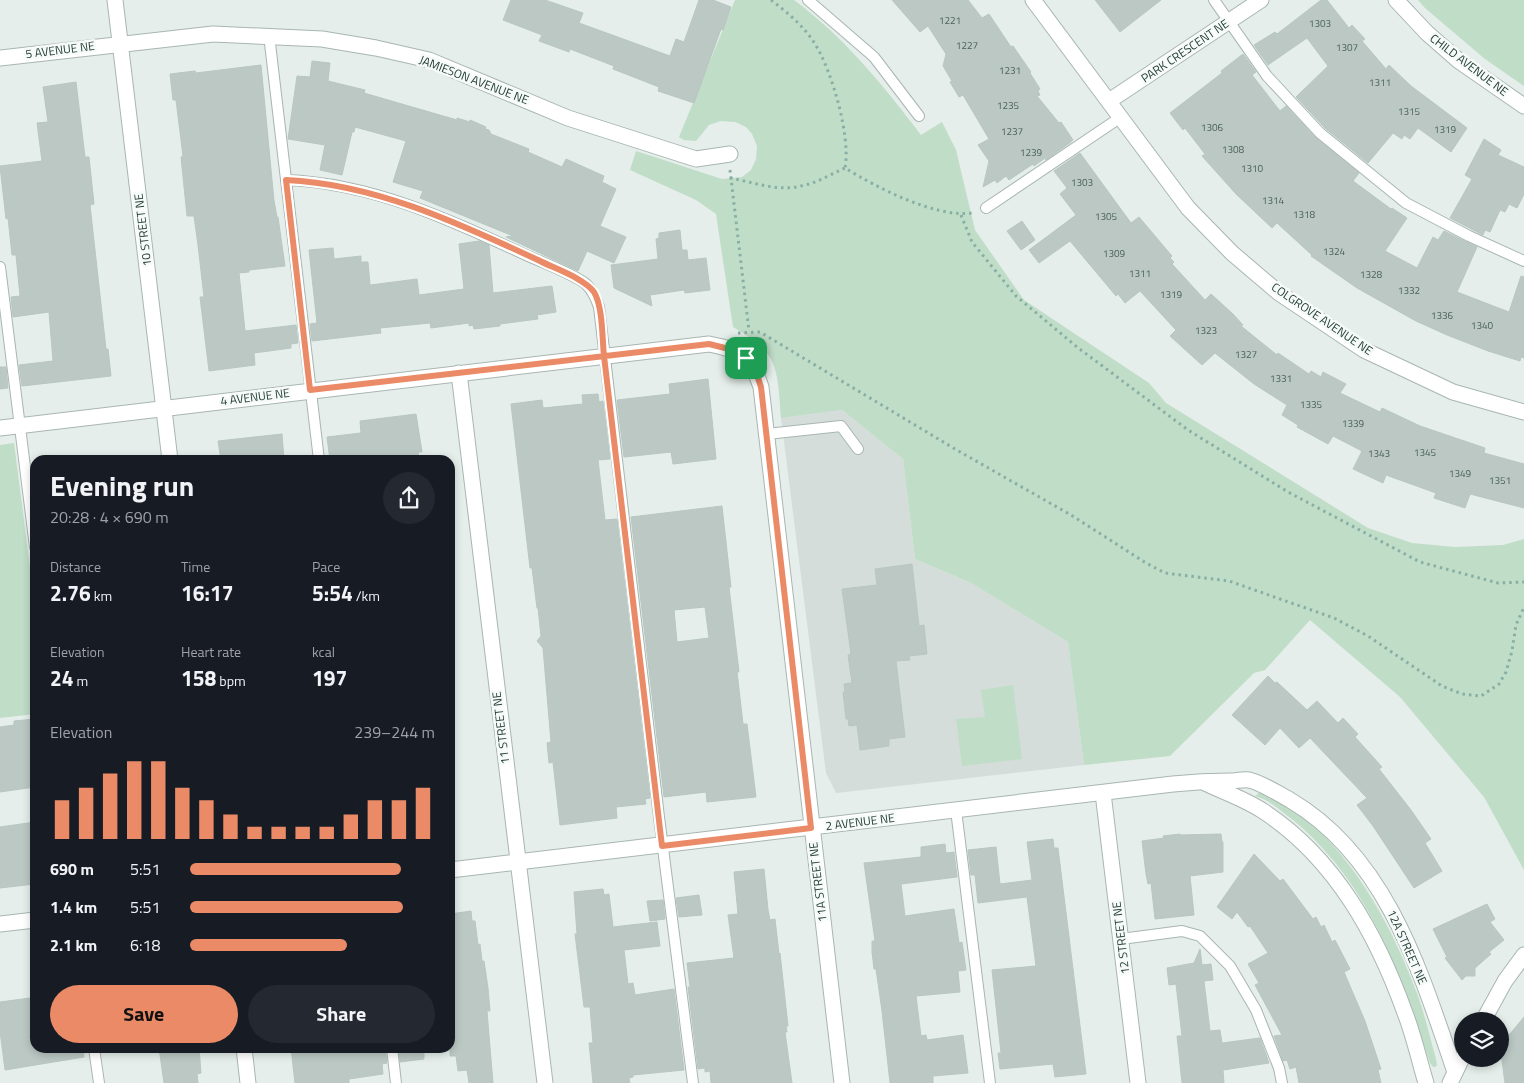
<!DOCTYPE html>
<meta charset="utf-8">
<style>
:root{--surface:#171b24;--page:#242831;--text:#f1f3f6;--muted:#9ea1a6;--accent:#eb8a66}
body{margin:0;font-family:"Titillium Web",sans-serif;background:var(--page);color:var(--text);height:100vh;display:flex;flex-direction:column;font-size:19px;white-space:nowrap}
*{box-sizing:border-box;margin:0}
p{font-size:16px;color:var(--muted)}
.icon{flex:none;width:28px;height:28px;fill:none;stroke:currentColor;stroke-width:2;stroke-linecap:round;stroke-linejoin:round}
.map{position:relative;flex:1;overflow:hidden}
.drawer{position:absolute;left:30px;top:455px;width:425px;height:598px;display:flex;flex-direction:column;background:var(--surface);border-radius:15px;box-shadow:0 2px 8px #0003}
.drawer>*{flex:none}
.controls{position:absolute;left:1454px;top:1012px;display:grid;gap:10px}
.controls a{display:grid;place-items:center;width:55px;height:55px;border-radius:50%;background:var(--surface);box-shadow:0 2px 8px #0003;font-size:25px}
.pin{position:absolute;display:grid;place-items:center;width:42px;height:42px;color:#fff;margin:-21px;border-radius:10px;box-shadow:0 2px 8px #0006}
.round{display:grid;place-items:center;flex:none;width:52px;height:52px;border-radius:26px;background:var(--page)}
.overview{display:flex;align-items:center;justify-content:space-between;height:85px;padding:0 20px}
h1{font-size:28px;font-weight:700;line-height:38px}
.stats{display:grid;grid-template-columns:repeat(3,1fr);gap:8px;height:85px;padding:5px 20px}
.stats div{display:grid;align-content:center}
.stats b{font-size:21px;font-weight:700}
.stats small{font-size:14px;font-weight:400}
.stats p{font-size:14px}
.chart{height:140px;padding:10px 20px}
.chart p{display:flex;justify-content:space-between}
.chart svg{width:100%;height:90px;margin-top:5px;stroke:var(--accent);stroke-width:6}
.action{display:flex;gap:10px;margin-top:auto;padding:10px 20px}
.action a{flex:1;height:58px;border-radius:30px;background:var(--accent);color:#111;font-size:20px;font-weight:700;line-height:58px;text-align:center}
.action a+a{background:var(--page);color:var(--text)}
ul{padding:0 20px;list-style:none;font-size:16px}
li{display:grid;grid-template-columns:80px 60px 1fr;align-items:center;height:38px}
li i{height:12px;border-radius:6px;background:var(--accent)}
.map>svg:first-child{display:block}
.built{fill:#d4ddd9}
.green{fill:#c0ddc8}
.building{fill:#bbc8c3;stroke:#b8c7c1;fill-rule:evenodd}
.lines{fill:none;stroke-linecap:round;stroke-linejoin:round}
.service-casing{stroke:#a8b6b1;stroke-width:12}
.minor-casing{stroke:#a8b6b1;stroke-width:17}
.tertiary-casing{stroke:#a8b6b1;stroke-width:17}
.path{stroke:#88afa4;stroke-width:3;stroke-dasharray:2.5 4;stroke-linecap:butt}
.service{stroke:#fff;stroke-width:10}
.minor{stroke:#fff;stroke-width:15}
.tertiary{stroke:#fff;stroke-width:15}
.route-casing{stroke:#fff;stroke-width:10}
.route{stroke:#eb8a66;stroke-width:6}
.labels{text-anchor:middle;stroke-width:5;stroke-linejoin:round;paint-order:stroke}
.number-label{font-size:10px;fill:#4a615b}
.street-label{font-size:12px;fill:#253f38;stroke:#f6faf8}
</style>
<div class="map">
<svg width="1524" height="1083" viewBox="0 0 1524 1083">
<rect width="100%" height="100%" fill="#e5eeea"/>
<path class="built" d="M842,410L903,459L915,559L971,583L1068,642L1084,765L836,793L826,773L781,418Z"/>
<g class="green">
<path d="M735,0H794C844,37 884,86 921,135L942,122L956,150L975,230L1024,300L1149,383L1166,403L1368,528L1412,543L1455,547L1503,545L1524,539V870L1484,797L1400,697L1310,620L1265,670L1254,673L1170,756L1084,765L1068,642L971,583L915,559L903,459L842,410L781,418C779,398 780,370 767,353C758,342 745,334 733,327L716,214L696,200L630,170L636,151L722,179L742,177L751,170L756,159L757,146L752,134L746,127L735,122L721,121L709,125L696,141L684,140L679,137Z"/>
<path d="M1418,0H1524V86L1485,59L1425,8Z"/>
<path d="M14,443L35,606V714L0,718V445Z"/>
<path d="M1013,685L1022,759L962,766L956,719L985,717L981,690Z"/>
<path d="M1260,792C1337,821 1390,920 1417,993C1425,1015 1430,1038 1436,1059L1437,1065L1435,1067H1433L1430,1063C1400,973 1369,883 1293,820C1281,811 1270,800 1255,796Z"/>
</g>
<g class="building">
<path d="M511,0H545L583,13L579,23L670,56L676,39L684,42L699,0H713L731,7L723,30L721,29L694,103L658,91L659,87L613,69L614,66L570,49L569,52L539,41L542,35L503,20Z"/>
<path d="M892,0H968L982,18L989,14L1011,47L1013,46L1031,72L1030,73L1040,89L1038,91L1040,95L1037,96L1059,123L1061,122L1073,140L1071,141V142L1046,160L1045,158L1034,166L1033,164L1009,180L1006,176L997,183L995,180L983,187L989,161L978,145L989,139L963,95L959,97L950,82L952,81L943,66L946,54L928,26L920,32Z"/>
<path d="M1095,0H1161L1120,32Z"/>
<path d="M1321,0H1327L1349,28L1352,25L1365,39L1362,41L1386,69L1389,65L1411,86L1467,128L1451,152L1418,128L1410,139L1404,135L1402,139L1393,133L1368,163L1325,128L1296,97L1328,66L1307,38L1268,65L1254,45L1275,32L1277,34Z"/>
<path d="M1243,54L1256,72L1252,75L1280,111L1286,106L1316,138L1359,173L1353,181L1391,209L1392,208L1407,218L1385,251L1417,268L1433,237L1438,240L1444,231L1477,247L1457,292L1509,312L1521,276L1524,277V358L1521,357L1520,361L1488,351L1447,335L1416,321L1357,288L1311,256L1312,255L1277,223L1272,228L1236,194L1202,156L1205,154L1185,128L1183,130L1170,113L1222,73L1221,71Z"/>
<path d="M312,61L330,63L328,81L365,90L364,93L457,120V118L470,122V120L486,127L485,129L489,130L491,134L529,149L528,152L562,167L566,159L604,176L602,182L616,189L600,226L626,237L614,263L587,251L578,271L506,237L513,236L420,198L423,191L393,182L406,141L355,127L354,132H352L342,175L320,170L325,145L288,139L297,76L310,77Z"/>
<path d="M261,65L274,201L277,217H278L285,266L249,270V272L239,273L245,331L296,325L298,343L291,344V348L254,353L255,365L209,371L200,297H204L198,245L194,216H187L181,157L183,156L176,100H173L170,74L195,71L196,73Z"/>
<path d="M76,82L85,157H89L92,185L94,204L90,205L106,349H108L111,376L22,386L19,365L53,361L49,312L13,317L11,297L20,296L16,255H12L8,218L6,219L0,166L42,161L37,123L48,122L43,87Z"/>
<path d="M1484,139L1501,150L1498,155L1524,167V194L1517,208L1509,204L1505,212L1500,210L1490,232L1485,230L1483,235L1450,218L1472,179L1465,175Z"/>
<path d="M1080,153L1131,223L1139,217L1172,256L1170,258L1174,262L1172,264L1205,300L1211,294L1233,314L1243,325L1241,326L1277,355L1278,353L1309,374L1311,371L1321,377L1323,372L1346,384L1340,393L1380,412L1382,408L1420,426L1485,448L1484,453L1524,464V508L1470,494L1465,508L1434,498L1436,493L1386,475L1383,483L1353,469L1362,451L1333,436L1328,444L1297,427L1298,425L1282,415L1287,405L1254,384L1215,353L1202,365L1170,336L1176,330L1140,291L1125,303L1118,294L1116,296L1070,241L1039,263L1029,250L1076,215L1060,194L1067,188L1054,171Z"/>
<path d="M1022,221L1035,240L1021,250L1007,231Z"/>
<path d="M680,230L682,250H687L688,260L706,258L710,290L685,293L684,290L650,295L652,306L614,288L611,265L658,259L656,239L659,238V233Z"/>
<path d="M479,241L489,245L493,293L552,286L556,312L537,315L538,319L500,324V326L474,329L473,325L469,326V323L431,328L430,323L380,328L381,333L312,341L310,324L317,323L309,250L333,248L334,259L361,256V262H368L370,285L417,279L419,295L464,289L459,244Z"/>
<path d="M0,367H6L8,388L0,389Z"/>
<path d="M708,379L716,459L673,464L671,452L624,457L617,400L670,394L669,384Z"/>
<path d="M598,394L599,402L603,401L610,459L598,460L605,520L617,519L650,798L645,799L646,804L616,807L617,818L560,825L553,762L549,763L547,743L551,742L543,648L537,641L541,636L538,608H537L532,568H530L511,404L542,400L543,408L583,404L582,395Z"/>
<path d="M416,414L422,452H418L419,460H330L327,437L361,433L360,421Z"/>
<path d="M282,434L284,460H221L218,441Z"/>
<path d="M722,506L731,587H729L739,672H737L743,724H747L756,797L707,802L706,792L664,797L631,517ZM705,607L709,638L677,642L674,610Z"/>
<path d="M912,564L919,626L924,625L927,654L909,656L910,660L896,661L905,737L889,739V746L860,750L857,725L849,726L848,719H846L843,692H845L844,684L852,683L848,655L851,654L842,589L877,585L875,569Z"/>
<path d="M1268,676L1275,683L1277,682L1307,710L1317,701L1338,723L1343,718L1358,734L1355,737L1382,767L1379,769L1411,810L1431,839L1425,843L1442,871L1414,888L1373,826L1357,805L1367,798L1310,738L1299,748L1280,728L1265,745L1232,715Z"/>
<path d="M35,719V787L0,792V727L14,725V721Z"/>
<path d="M35,822V884L0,888V827Z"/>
<path d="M1180,834V835L1221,834L1222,842H1223V872L1190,876L1194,915L1155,919L1151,883L1148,884L1146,874L1142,841L1164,838L1163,836Z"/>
<path d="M1053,839L1054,848H1058L1086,1074L1055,1077L1053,1064L1000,1069L998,1053H1001L992,970L1036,966L1027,897L978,903L975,875H971L968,850L996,847L1000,884L1032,880L1027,842Z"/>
<path d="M945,844L946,853L954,852L957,877L901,884L905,916L954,909L959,943L962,942L966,970L958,971L960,992L916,996L921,1036L926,1035L927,1040L963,1035L968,1073L933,1076V1083H890L882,1011L876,969H874L872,952V941H875L864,863L921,857V847Z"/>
<path d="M1254,854L1280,881L1283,879L1313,919L1316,917L1321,927L1324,925L1332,942L1335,940L1350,969L1344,972L1365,1021L1381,1069L1378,1070L1381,1083H1299L1296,1067L1290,1069L1287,1060L1283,1061L1274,1036L1282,1035L1255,985L1259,983L1248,964L1268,953L1250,926L1248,927L1237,912L1232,919L1217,907Z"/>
<path d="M764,869L768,910L770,920L775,919L779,954L780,953L788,1026H786L787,1032H785L792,1083H711L710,1071L705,1072V1068L698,1069L688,987H690L687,963L734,958L728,915L738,914L734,872Z"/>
<path d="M603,889L604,895L609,894L613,927L657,922L660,946L624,950L628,984L633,983L635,995L674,989L684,1070L633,1075V1077L629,1078L630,1083H593L589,1043H593L590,1007H584L575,934H577L574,892Z"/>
<path d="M699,895L702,915L679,917L676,898Z"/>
<path d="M663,900L665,919L650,921L647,901Z"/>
<path d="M1487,904L1495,919L1490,922L1504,940L1489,952L1491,954L1475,968V976H1466L1462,980L1445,958L1447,957L1433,929Z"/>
<path d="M471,911L472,921H475L478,945L480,944L482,961H484L488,988L490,1011H487L493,1083H469L467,1070L458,1071L456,1056H450V914Z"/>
<path d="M1200,949L1202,965L1211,964L1213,980L1204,981L1210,1031L1220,1030L1222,1043L1260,1038L1269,1063L1223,1070L1224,1083H1182L1177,1036H1182L1176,984L1169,985L1167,968L1194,963Z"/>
<path d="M30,998L33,1020H35V1048H83L84,1057L5,1070L0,1031V1002Z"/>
<path d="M1524,1017V1083H1505L1500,1046Z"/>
<path d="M159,1048H199L201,1073L197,1074L198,1083H164Z"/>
<path d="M291,1048H385L387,1063L382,1064L383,1074L349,1079V1083H295Z"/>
<path d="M399,1048H424V1059L400,1062Z"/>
</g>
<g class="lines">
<defs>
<g id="service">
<path d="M808,0L874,57L919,116"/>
<path d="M1214,0L1267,76L1320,133L1406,203L1469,236L1524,261"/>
<path d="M269,35L319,460"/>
<path d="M286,180C372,183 451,220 528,256C542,262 575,275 586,284C593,291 596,298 599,307L659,817L693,1083"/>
<path d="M986,208L1121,117"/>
<path d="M0,267L35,547"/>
<path d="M767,434L841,426L858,449"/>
<path d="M956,810L990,1083"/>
<path d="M1121,939L1182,931L1200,936L1230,966L1256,1010L1279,1068L1282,1083"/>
<path d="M94,1048L99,1083"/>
<path d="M392,1048L396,1083"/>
</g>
<g id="minor">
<path d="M1033,0L1188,208L1232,253L1279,293L1364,350L1453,392L1524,412"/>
<path d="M1396,0L1427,33L1459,61L1524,106"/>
<path d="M0,58L213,34L322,39L376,48L429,60L568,118L696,159L730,154"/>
<path d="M1109,101L1261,0"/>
<path d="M459,373L545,1083"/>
<path d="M0,428L709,344C742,351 750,354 761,387L842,1083"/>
<path d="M1205,783C1224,792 1245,799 1263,811C1335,858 1377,935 1405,1013C1414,1036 1419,1060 1426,1083"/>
<path d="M1103,793L1138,1083"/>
<path d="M450,870L1173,784C1192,782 1211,781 1230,781C1236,781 1243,779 1249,780C1262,783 1279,794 1290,800C1387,857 1421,973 1455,1072"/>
<path d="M0,924L35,920"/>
<path d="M1483,1021L1505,981L1524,955"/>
<path d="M1450,1083L1462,1058"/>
</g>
<g id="tertiary">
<path d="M115,0L170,460"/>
<path d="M244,1048L248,1083"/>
</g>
</defs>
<use href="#service" class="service-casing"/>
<use href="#minor" class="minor-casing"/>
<use href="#tertiary" class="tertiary-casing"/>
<g class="path">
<path d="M771,0C788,13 804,26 815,44C832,71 851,137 845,168"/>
<path d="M730,170L749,331"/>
<path d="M730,178C753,182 778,192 801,186C817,183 831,174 845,168C876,187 935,218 972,213"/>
<path d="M961,215L972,242L1016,296L1077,347L1188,430L1288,492L1420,562L1498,583L1524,582"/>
<path d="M738,333L760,332L955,449L1071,515L1146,563L1165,573L1229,581L1334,618L1368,636L1442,686L1462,694L1481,696L1499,684L1506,672L1512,651L1516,625L1524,607"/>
</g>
<use href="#service" class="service"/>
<use href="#minor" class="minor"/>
<use href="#tertiary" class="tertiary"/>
</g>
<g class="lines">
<defs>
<path id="route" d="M746,358L737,351L709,344L310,390L286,180C375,184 458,223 538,260C553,268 584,278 594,292C603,307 602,338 604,356L662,846L811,828L761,387L755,369L746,358"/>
</defs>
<use href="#route" class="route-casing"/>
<use href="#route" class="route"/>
</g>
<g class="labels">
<g class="number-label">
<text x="950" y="24">1221</text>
<text x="1320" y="27">1303</text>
<text x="967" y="49">1227</text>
<text x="1347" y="51">1307</text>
<text x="1010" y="74">1231</text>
<text x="1380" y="86">1311</text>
<text x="1008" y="109">1235</text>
<text x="1409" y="115">1315</text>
<text x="1212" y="131">1306</text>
<text x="1445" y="133">1319</text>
<text x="1012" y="135">1237</text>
<text x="1233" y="153">1308</text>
<text x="1031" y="156">1239</text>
<text x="1252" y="172">1310</text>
<text x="1082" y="186">1303</text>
<text x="1273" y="204">1314</text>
<text x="1304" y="218">1318</text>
<text x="1106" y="220">1305</text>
<text x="1334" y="255">1324</text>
<text x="1114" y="257">1309</text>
<text x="1140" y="277">1311</text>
<text x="1371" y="278">1328</text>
<text x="1409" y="294">1332</text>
<text x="1171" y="298">1319</text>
<text x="1442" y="319">1336</text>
<text x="1482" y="329">1340</text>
<text x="1206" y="334">1323</text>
<text x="1246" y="358">1327</text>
<text x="1281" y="382">1331</text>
<text x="1311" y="408">1335</text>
<text x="1353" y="427">1339</text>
<text x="1425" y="456">1345</text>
<text x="1379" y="457">1343</text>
<text x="1460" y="477">1349</text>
<text x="1500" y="484">1351</text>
</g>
<g class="street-label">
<text transform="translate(60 50) rotate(-7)" y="4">5 AVENUE NE</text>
<text transform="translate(1185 51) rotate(-34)" y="4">PARK CRESCENT NE</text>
<text transform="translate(1469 65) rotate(37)" y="4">CHILD AVENUE NE</text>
<text transform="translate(474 80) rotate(21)" y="4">JAMIESON AVENUE NE</text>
<text transform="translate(143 230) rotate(-97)" y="4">10 STREET NE</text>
<text transform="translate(1322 319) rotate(34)" y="4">COLGROVE AVENUE NE</text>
<text transform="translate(255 397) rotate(-7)" y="4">4 AVENUE NE</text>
<text transform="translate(501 728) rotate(-97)" y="4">11 STREET NE</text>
<text transform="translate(860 822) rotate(-7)" y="4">2 AVENUE NE</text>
<text transform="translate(818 882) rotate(-97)" y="4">11A STREET NE</text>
<text transform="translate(1121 938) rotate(-97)" y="4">12 STREET NE</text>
<text transform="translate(1407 947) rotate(66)" y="4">12A STREET NE</text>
</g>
</g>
</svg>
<div class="controls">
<a><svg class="icon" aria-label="layers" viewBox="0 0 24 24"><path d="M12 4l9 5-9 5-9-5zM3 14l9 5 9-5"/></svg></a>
</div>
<div class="pin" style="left:746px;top:358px;background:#1e9e55"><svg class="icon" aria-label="arrive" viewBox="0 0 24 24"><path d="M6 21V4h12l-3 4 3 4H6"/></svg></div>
<section class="drawer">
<div class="overview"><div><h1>Evening run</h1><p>20:28 · 4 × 690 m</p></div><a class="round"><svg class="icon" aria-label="share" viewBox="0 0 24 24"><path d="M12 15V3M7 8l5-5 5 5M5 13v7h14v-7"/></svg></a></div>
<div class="stats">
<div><p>Distance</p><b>2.76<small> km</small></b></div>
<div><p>Time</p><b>16:17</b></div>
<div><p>Pace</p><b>5:54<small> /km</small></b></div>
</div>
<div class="stats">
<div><p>Elevation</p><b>24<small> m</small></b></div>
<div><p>Heart rate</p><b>158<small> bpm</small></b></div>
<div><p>kcal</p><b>197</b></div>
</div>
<div class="chart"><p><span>Elevation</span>239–244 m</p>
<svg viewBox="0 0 160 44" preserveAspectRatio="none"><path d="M5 44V25M15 44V19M25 44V12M35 44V6M45 44V6M55 44V19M65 44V25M75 44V32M85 44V38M95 44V38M105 44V38M115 44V38M125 44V32M135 44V25M145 44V25M155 44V19"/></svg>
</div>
<ul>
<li><b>690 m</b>5:51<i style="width:86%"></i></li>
<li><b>1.4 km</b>5:51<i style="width:87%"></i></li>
<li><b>2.1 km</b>6:18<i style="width:64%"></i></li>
</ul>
<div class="action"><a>Save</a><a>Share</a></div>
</section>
</div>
